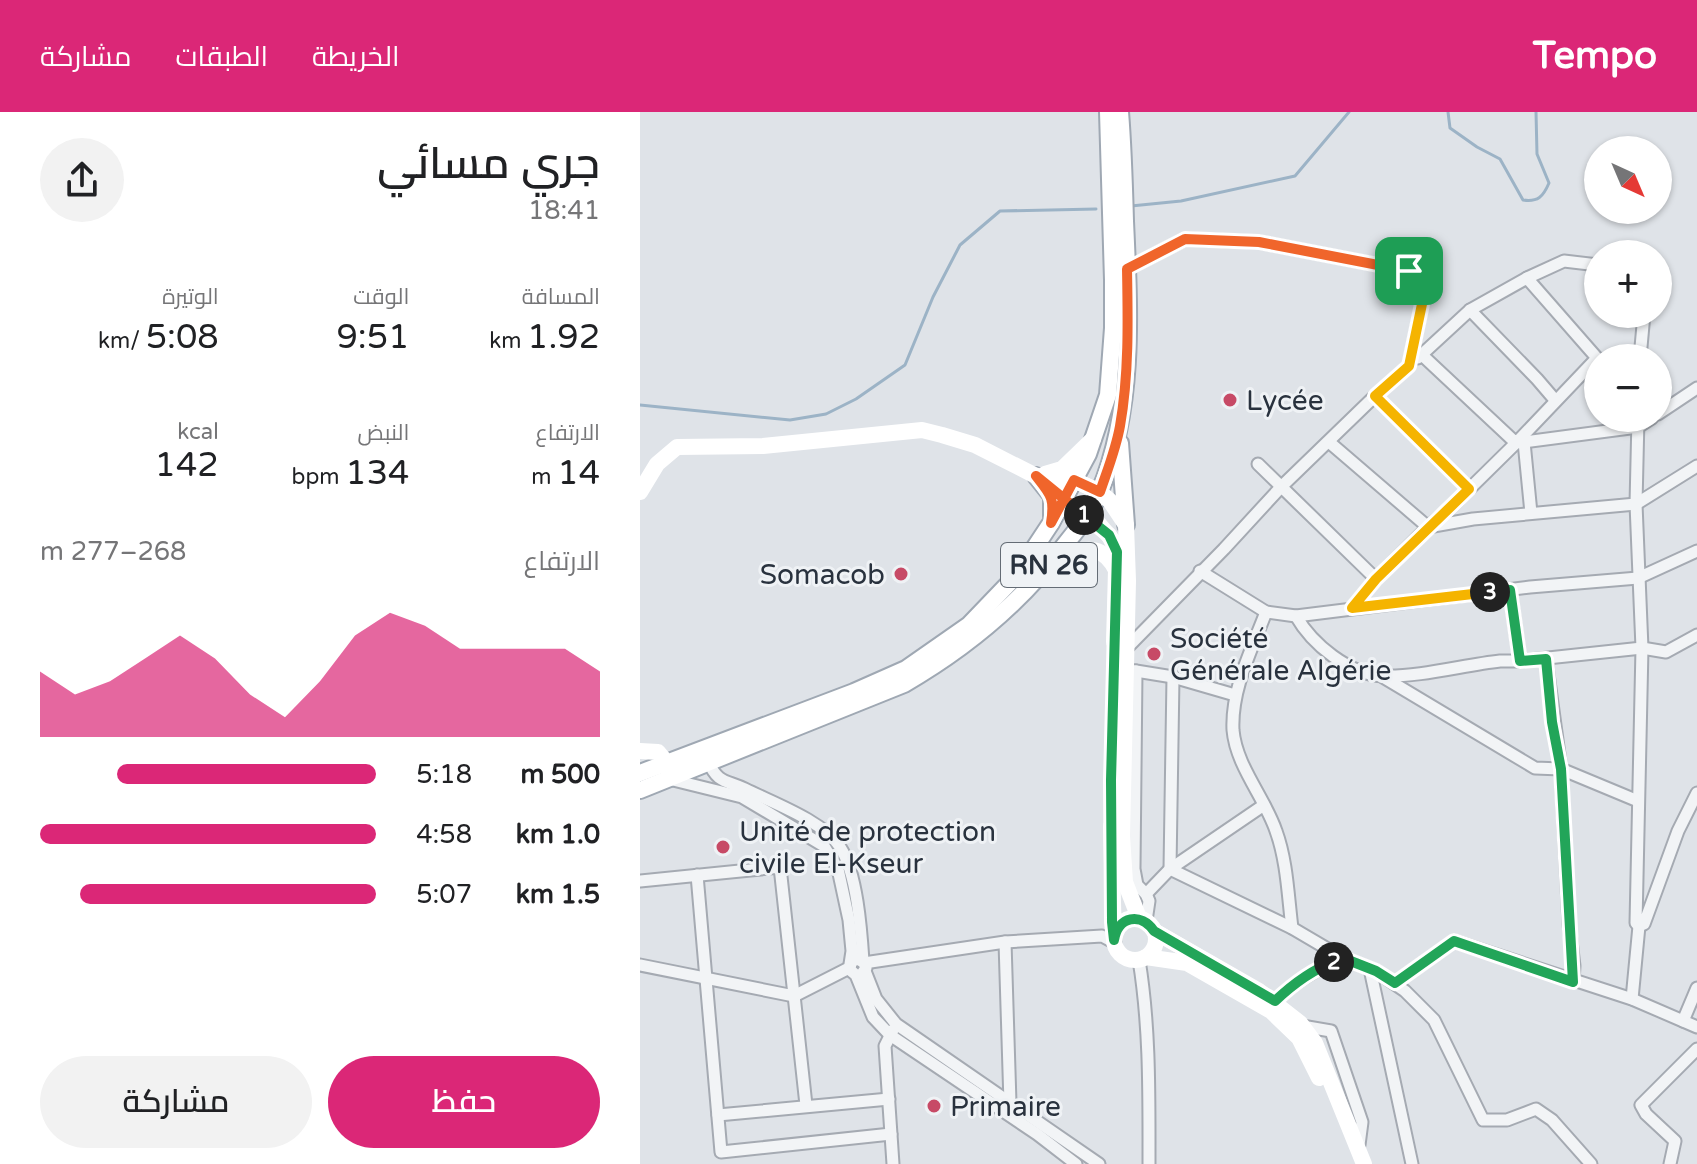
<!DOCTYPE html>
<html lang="ar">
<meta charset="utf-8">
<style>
:root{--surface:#fff;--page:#f2f2f2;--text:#202124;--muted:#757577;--accent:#db2777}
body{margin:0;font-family:"Varela Round",Cairo,sans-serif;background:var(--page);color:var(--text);direction:rtl;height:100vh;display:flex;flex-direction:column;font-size:30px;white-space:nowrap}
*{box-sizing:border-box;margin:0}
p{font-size:26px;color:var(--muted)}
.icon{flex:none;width:44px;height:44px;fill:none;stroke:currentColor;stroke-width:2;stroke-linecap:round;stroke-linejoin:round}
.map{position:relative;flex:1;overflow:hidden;direction:ltr}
.sheet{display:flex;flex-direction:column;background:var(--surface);width:640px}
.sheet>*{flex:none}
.needle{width:52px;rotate:136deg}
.tools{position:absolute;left:944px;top:24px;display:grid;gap:16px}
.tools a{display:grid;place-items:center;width:88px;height:88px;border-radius:50%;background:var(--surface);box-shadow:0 2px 6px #0004;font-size:40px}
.pin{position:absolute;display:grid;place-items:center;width:68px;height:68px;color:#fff;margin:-34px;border-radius:16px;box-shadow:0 4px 12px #0006}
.km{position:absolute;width:40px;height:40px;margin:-20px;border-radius:50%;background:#222;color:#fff;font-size:22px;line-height:40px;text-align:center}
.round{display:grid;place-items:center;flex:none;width:84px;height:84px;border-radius:42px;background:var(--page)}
.headline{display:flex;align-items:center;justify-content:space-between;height:136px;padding:0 40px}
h1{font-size:44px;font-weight:600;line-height:60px}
.stats{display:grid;grid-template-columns:repeat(3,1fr);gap:12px;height:136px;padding:8px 40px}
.stats div{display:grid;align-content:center}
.stats b{font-size:34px;font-weight:600}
.stats small{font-size:22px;font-weight:400}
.stats p{font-size:22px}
.chart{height:224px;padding:16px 40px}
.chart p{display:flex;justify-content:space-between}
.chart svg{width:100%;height:144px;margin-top:8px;fill:var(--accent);opacity:.7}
.button{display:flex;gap:16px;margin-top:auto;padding:16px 40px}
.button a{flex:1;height:92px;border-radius:48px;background:var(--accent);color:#fff;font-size:32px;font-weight:600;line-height:92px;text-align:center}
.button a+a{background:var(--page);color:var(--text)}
ul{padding:0 40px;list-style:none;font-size:26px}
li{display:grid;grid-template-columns:128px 96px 1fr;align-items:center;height:60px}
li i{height:20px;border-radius:10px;background:var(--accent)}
header{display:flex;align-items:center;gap:48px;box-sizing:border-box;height:112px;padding:0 40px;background:var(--accent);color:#fff}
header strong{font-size:38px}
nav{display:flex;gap:44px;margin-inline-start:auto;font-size:28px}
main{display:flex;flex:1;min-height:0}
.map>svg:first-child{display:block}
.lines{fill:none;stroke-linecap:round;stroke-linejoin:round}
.stream{stroke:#9cb3c6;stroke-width:3}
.street-casing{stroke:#a5aab2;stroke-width:15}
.primary-casing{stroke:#9fa8b3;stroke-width:20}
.street{stroke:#f2f4f6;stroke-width:11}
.secondary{stroke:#fff;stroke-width:16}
.primary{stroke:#fff;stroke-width:16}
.split-1-casing{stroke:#fff;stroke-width:16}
.split-2-casing{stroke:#fff;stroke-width:16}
.split-3-casing{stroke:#fff;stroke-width:16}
.split-4-casing{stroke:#fff;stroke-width:16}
.split-1{stroke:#f0652b;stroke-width:10}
.split-2{stroke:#22a559;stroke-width:10}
.split-3{stroke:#22a559;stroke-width:10}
.split-4{stroke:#f5b400;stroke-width:10}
.poi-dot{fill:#c74a66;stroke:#eff2f5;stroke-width:3}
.labels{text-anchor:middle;stroke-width:6;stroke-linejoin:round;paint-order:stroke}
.shield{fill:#eff2f5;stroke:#646c75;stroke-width:2}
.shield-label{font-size:26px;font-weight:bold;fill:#29323e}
.poi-label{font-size:28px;fill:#29323e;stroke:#eff2f5;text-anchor:start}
</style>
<header>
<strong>Tempo</strong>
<nav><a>الخريطة</a><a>الطبقات</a><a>مشاركة</a></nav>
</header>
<main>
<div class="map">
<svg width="1057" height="1052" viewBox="0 0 1057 1052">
<rect width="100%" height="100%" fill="#dfe3e8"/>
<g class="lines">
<g class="stream">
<path d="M808,0L810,16L837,35L860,47L883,88C898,90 903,85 909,71L897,42L896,0"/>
<path d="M491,94L541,89L655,64L709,0"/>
<path d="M0,293L150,308L186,302L216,287L265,253L293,185L320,133L360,99L456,97"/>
</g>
<defs>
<g id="street">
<path d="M830,198L897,267L915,288"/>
<path d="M782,243L876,331L957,246L887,166"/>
<path d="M778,246L830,198L887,166L924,149L958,153"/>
<path d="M1000,246L1004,202"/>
<path d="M735,284L829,377"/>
<path d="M1018,302L1057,276"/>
<path d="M998,306L996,392L1002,536L996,811L999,814L1004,812L1038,719L1057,681"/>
<path d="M689,330L788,415L833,407L996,392L1057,354"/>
<path d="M884,330L891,401"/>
<path d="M618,352L736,467"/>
<path d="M560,459L626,500L656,504L890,475L998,466L1057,439"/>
<path d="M870,478L880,549"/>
<path d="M712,496L736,467L788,415L808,398L876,331L998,315L1012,306"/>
<path d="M626,500C612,537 591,577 593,618C596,654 625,686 636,719C647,749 648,784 652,816"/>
<path d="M656,504C672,532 709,563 744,564C780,565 824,553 860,549H880L1002,536L1026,540L1057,523"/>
<path d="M485,538L584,437L641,375L735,284L769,254L786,173L782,165L769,159L619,130L545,127L487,157"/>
<path d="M906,547L921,657L929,812L934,854L933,870"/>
<path d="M484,558L496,559L494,757L497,773L506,782L509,789L506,809"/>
<path d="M496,559L533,565L595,583"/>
<path d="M533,565L530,757L652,816L703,846"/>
<path d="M743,565L895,656L921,657L998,689"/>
<path d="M68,649C78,672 86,668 105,677C133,691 183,709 200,735C217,761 221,818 223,849"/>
<path d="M29,667L102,685L184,734L198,757L209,808L212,839L210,852"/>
<path d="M57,763L81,1040L251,1022"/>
<path d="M0,769L140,755L166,993"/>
<path d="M506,782L530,757L624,693"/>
<path d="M365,830L370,991"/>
<path d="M499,848C510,915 509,984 509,1052"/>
<path d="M224,851L365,830L462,824L475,831"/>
<path d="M0,853L154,884L209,856"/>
<path d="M730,857L772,1052"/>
<path d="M225,859L236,887L256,912L459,1052"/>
<path d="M216,863H221L226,856L224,851L218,847L211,850L210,858L216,863L233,905L250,923L397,1022L436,1052"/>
<path d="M755,871L814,829L992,887L1057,915"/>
<path d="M992,887L999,814"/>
<path d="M635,889C655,870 677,856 703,846L736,859L765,879L794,908L843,1008H867L896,997L912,1008L951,1052"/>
<path d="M1043,909L1057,876"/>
<path d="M662,914L691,919L722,1010L719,1033"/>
<path d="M253,918L245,934L253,1052"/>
<path d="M78,1003L249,987"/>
<path d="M1030,1052L1035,1029L1006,1002L1001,993L1057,937"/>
</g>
<g id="primary">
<path d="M480,331L486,413"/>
<path d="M396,364L412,384V405"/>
<path d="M0,661L214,580L266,557L329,513L376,464L411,411L448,342L468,283L473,216V168L468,0"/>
<path d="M0,678L264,572C328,535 383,489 427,430C440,414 453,398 460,379C495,294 489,199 485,109C484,73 483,36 480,0"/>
</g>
</defs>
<use href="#street" class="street-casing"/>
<use href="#primary" class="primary-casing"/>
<use href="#street" class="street"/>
<g class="secondary">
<path d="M405,362L422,357L453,327"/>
<path d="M396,364L434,368L460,380L470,389L486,413L488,469L482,724L485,770L499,806"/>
<path d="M0,380L17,352L37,335L123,334L282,318L302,323L335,333L396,364L423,387L458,411L474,430L477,440L476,462"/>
<path d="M417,444C444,438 461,429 476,458L474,530"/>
<path d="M0,639L18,640L23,646L21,653"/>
<path d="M471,714L474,828"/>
<circle cx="495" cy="827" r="21"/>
<path d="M514,819L619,879L660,911L675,931L724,1052"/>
<path d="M506,845L547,851L631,899L659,926L679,966"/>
</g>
<use href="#primary" class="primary"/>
</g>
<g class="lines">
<defs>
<path id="split-1" d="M444,403L396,364C411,383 415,386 411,411L434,368L460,380C467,359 476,337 480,314C489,263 488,209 487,157L545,127L619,130L769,159"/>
<path id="split-2" d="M444,403L469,423L477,440L471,668L472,810L474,828C478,804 501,800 514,819L635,889C652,873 671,858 694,850"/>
<path id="split-3" d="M694,850L703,846L736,859L755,871L814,829L933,870L921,657L912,610L906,547L880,549L870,478L850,480"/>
<path id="split-4" d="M769,159L782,165L786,173L769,254L735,284L829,377L736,467L712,496L850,480"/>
</defs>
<use href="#split-1" class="split-1-casing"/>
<use href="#split-2" class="split-2-casing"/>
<use href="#split-3" class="split-3-casing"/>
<use href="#split-4" class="split-4-casing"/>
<use href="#split-1" class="split-1"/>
<use href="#split-2" class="split-2"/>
<use href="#split-3" class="split-3"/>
<use href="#split-4" class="split-4"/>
</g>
<g class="poi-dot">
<circle cx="590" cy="288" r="8"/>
<circle cx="261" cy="462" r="8"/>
<circle cx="514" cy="542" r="8"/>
<circle cx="83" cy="735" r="8"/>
<circle cx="294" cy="994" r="8"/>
</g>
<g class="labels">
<rect class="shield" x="361" y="431" width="96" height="44" rx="6"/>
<g class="shield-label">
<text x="409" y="462">RN 26</text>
</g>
<g class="poi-label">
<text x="606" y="298">Lycée</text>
<text x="245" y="472" text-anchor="end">Somacob</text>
<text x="530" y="536">Société<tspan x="530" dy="32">Générale Algérie</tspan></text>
<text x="99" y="729">Unité de protection<tspan x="99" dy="32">civile El-Kseur</tspan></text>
<text x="310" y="1004">Primaire</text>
</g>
</g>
</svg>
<div class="tools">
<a><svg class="needle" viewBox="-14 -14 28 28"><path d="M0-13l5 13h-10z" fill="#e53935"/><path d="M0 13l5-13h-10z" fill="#757577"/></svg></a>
<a>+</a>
<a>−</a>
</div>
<div class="pin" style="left:769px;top:159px;background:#1e9e55"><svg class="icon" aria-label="arrive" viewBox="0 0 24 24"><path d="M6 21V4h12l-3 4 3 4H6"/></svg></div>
<b class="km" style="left:444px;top:403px">1</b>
<b class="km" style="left:694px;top:850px">2</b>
<b class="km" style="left:850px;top:480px">3</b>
</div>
<section class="sheet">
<div class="headline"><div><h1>جري مسائي</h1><p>18:41</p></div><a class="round"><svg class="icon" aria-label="share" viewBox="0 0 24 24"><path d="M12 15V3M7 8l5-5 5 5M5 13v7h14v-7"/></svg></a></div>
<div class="stats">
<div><p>المسافة</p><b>1.92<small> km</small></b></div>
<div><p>الوقت</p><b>9:51</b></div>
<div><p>الوتيرة</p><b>5:08<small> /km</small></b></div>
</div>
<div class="stats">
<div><p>الارتفاع</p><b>14<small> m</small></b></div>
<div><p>النبض</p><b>134<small> bpm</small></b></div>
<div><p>kcal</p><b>142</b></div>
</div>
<div class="chart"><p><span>الارتفاع</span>268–277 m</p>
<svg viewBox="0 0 160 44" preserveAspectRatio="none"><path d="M0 44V24L10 31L20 27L30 20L40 13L50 20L60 31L70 38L80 27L90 13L100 6L110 10L120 17L130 17L140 17L150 17L160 24V44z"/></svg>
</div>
<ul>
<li><b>500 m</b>5:18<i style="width:77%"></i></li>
<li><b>1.0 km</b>4:58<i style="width:100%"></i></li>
<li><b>1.5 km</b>5:07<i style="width:88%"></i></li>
</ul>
<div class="button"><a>حفظ</a><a>مشاركة</a></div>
</section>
</main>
